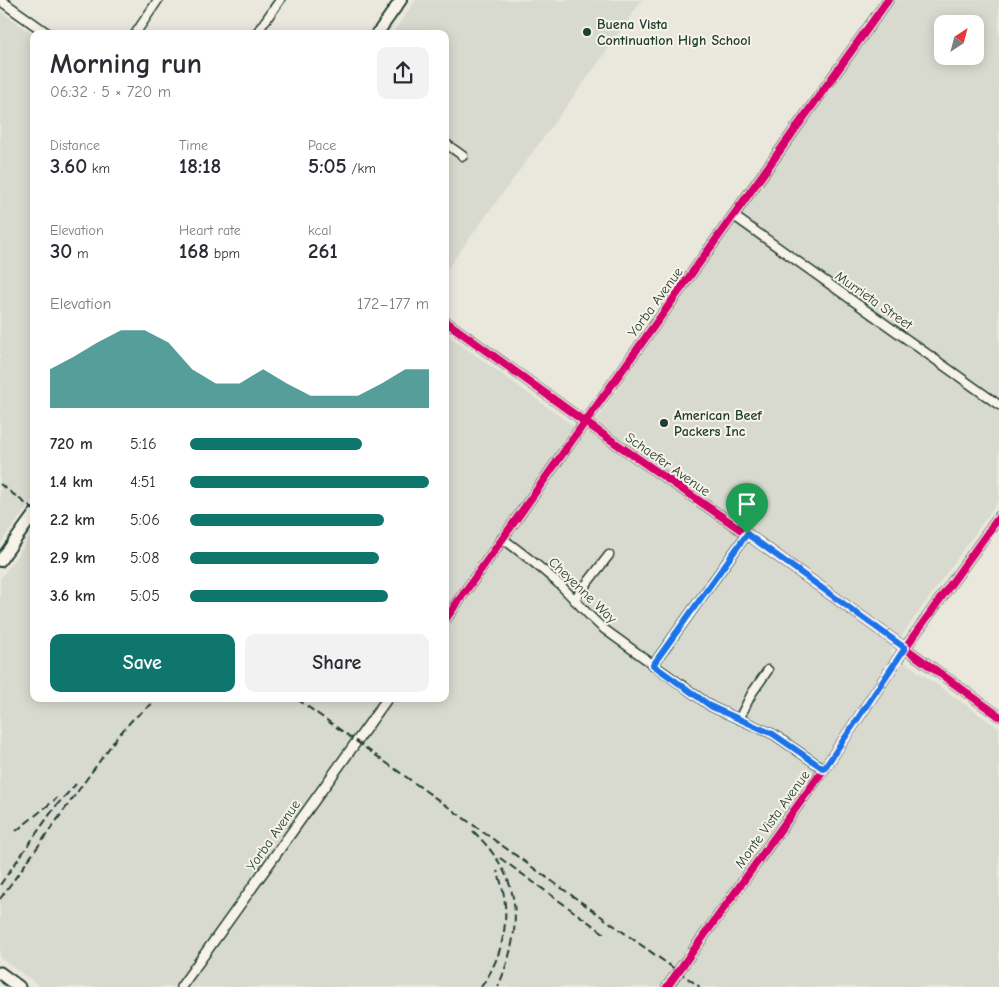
<!DOCTYPE html>
<meta charset="utf-8">
<style>
:root{--surface:#fff;--page:#f2f2f3;--text:#2b2b33;--muted:#7c7c81;--accent:#0f766e}
body{margin:0;font-family:"Comic Neue",sans-serif;background:var(--page);color:var(--text);height:100vh;display:flex;flex-direction:column;font-size:19px;white-space:nowrap}
*{box-sizing:border-box;margin:0}
p{font-size:16px;color:var(--muted)}
.icon{flex:none;width:28px;height:28px;fill:none;stroke:currentColor;stroke-width:2;stroke-linecap:round;stroke-linejoin:round}
.map{position:relative;flex:1;overflow:hidden}
.details{position:absolute;left:30px;top:30px;width:419px;height:672px;display:flex;flex-direction:column;background:var(--surface);border-radius:10px;box-shadow:0 2px 12px #0003}
.details>*{flex:none}
.needle{width:32px;rotate:36deg}
.tools{position:absolute;left:934px;top:15px;display:grid;gap:10px}
.tools a{display:grid;place-items:center;width:50px;height:50px;border-radius:10px;background:var(--surface);box-shadow:0 2px 12px #0003;font-size:25px}
.pin{position:absolute;display:grid;place-items:center;width:42px;height:42px;color:#fff;margin:-51px -21px;border-radius:50% 50% 50% 0;rotate:-45deg;box-shadow:0 0 5px #0007}
.pin .icon{rotate:45deg}
.round{display:grid;place-items:center;flex:none;width:52px;height:52px;border-radius:10px;background:var(--page)}
.overview{display:flex;align-items:center;justify-content:space-between;height:85px;padding:0 20px}
h1{font-size:28px;font-weight:800;line-height:38px}
.stats{display:grid;grid-template-columns:repeat(3,1fr);gap:8px;height:85px;padding:5px 20px}
.stats div{display:grid;align-content:center}
.stats b{font-size:21px;font-weight:800}
.stats small{font-size:14px;font-weight:400}
.stats p{font-size:14px}
.chart{height:140px;padding:10px 20px}
.chart p{display:flex;justify-content:space-between}
.chart svg{width:100%;height:90px;margin-top:5px;fill:var(--accent);opacity:.7}
.primary-button{display:flex;gap:10px;margin-top:auto;padding:10px 20px}
.primary-button a{flex:1;height:58px;border-radius:10px;background:var(--accent);color:#fff;font-size:20px;font-weight:800;line-height:58px;text-align:center}
.primary-button a+a{background:var(--page);color:var(--text)}
ul{padding:0 20px;list-style:none;font-size:16px}
li{display:grid;grid-template-columns:80px 60px 1fr;align-items:center;height:38px}
li i{height:12px;border-radius:6px;background:var(--accent)}
.map>svg:first-child{display:block}
.built{fill:#d9dacf;fill-rule:evenodd}
.lines{fill:none;stroke-linecap:round;stroke-linejoin:round}
.minor-casing{stroke:#1f3d34;stroke-width:11}
.tertiary-casing{stroke:#1f3d34;stroke-width:12}
.secondary-casing{stroke:#1f3d34;stroke-width:14}
.primary-casing{stroke:#1f3d34;stroke-width:15}
.minor{stroke:#f7f3e8;stroke-width:8}
.tertiary{stroke:#f7f3e8;stroke-width:9}
.secondary{stroke:#f7f3e8;stroke-width:10}
.primary{stroke:#f7f3e8;stroke-width:11}
.rail{stroke:#1f3d34;stroke-width:2;stroke-dasharray:8 4;stroke-linecap:butt}
.cycleway-casing{stroke:#f7f3e8;stroke-width:11}
.cycleway{stroke:#d6006c;stroke-width:8}
.route-casing{stroke:#fff;stroke-width:10}
.route{stroke:#1a73e8;stroke-width:6}
.poi-dot{fill:#1f3d34;stroke:#f7f3e8;stroke-width:2}
.labels{text-anchor:middle;stroke-width:4;stroke-linejoin:round;paint-order:stroke}
.poi-label{font-size:14px;font-weight:bold;fill:#1f3d34;stroke:#f7f3e8;text-anchor:start}
.street-label{font-size:14px;fill:#1f3d34;stroke:#f7f3e8}
</style>
<div class="map">
<svg width="999" height="987" viewBox="0 0 999 987">
<rect width="100%" height="100%" fill="#eae8dd"/>
<filter id="ink" filterUnits="userSpaceOnUse"><feTurbulence type="fractalNoise" baseFrequency=".02" numOctaves="2"/><feDisplacementMap in="SourceGraphic" scale="10" xChannelSelector="R" yChannelSelector="G"/><feConvolveMatrix kernelMatrix="1 2 1 2 8 2 1 2 1" color-interpolation-filters="sRGB"/></filter>
<g filter="url(#ink)">
<g class="built">
<path d="M416,0H642L598,63L445,272V34H392Z"/>
<path d="M893,0H999V500L890,652L999,728V987H41L0,958V579L34,532V699H445V333L586,435L761,183ZM942,24H975V56H942Z"/>
<path d="M0,11L34,35V498L0,544Z"/>
</g>
<g class="lines">
<defs>
<g id="minor">
<path d="M135,34L158,0"/>
<path d="M256,34L280,0"/>
<path d="M445,143L463,156"/>
<path d="M734,216L999,405"/>
<path d="M502,538C522,553 542,568 560,585C575,599 588,616 604,629L712,707L773,734L824,769"/>
<path d="M574,600L609,555"/>
<path d="M653,665L747,534"/>
<path d="M739,719L752,693L768,670"/>
</g>
<g id="tertiary">
<path d="M0,0L48,34"/>
<path d="M445,321L585,422L747,534L999,716"/>
<path d="M445,620L585,422L888,0"/>
<path d="M181,987L387,699"/>
<path d="M667,987L824,769L905,648L999,517"/>
</g>
<g id="secondary">
<path d="M377,34L401,0"/>
<path d="M0,561L34,514"/>
</g>
<path id="primary" d="M0,973L19,987"/>
</defs>
<use href="#minor" class="minor-casing"/>
<use href="#tertiary" class="tertiary-casing"/>
<use href="#secondary" class="secondary-casing"/>
<use href="#primary" class="primary-casing"/>
<use href="#minor" class="minor"/>
<use href="#tertiary" class="tertiary"/>
<use href="#secondary" class="secondary"/>
<use href="#primary" class="primary"/>
<g class="rail">
<path d="M0,484L34,510"/>
<path d="M297,699L700,987"/>
<path d="M16,831L57,798"/>
<path d="M473,831C523,879 524,925 498,987"/>
<path d="M500,858L605,934"/>
<path d="M0,885L55,807L76,784"/>
<path d="M0,899L117,737L133,719L158,699"/>
<path d="M481,987C505,954 513,910 497,871"/>
</g>
<defs>
<g id="cycleway">
<path d="M445,321L585,422L747,534L999,716"/>
<path d="M445,620L585,422L888,0"/>
<path d="M667,987L824,769L905,648L999,517"/>
</g>
</defs>
<use href="#cycleway" class="cycleway-casing"/>
<use href="#cycleway" class="cycleway"/>
</g>
</g>
<g class="lines" filter="url(#ink)">
<defs>
<path id="route" d="M747,534L905,648L824,769L773,734L712,707L653,665Z"/>
</defs>
<use href="#route" class="route-casing"/>
<use href="#route" class="route"/>
</g>
<g class="poi-dot">
<circle cx="587" cy="32" r="5"/>
<circle cx="664" cy="423" r="5"/>
</g>
<g class="labels">
<g class="poi-label">
<text x="597" y="29">Buena Vista<tspan x="597" dy="16">Continuation High School</tspan></text>
<text x="674" y="420">American Beef<tspan x="674" dy="16">Packers Inc</tspan></text>
</g>
<g class="street-label">
<text transform="translate(874 300) rotate(35)" y="5">Murrieta Street</text>
<text transform="translate(655 302) rotate(-54)" y="5">Yorba Avenue</text>
<text transform="translate(668 464) rotate(35)" y="5">Schaefer Avenue</text>
<text transform="translate(583 590) rotate(44)" y="5">Cheyenne Way</text>
<text transform="translate(772 819) rotate(-54)" y="5">Monte Vista Avenue</text>
<text transform="translate(273 835) rotate(-55)" y="5">Yorba Avenue</text>
</g>
</g>
</svg>
<div class="tools">
<a><svg class="needle" viewBox="-14 -14 28 28"><path d="M0-13l5 13h-10z" fill="#e53935"/><path d="M0 13l5-13h-10z" fill="#7c7c81"/></svg></a>
</div>
<div class="pin" style="left:747px;top:534px;background:#1e9e55"><svg class="icon" aria-label="arrive" viewBox="0 0 24 24"><path d="M6 21V4h12l-3 4 3 4H6"/></svg></div>
<section class="details">
<div class="overview"><div><h1>Morning run</h1><p>06:32 · 5 × 720 m</p></div><a class="round"><svg class="icon" aria-label="share" viewBox="0 0 24 24"><path d="M12 15V3M7 8l5-5 5 5M5 13v7h14v-7"/></svg></a></div>
<div class="stats">
<div><p>Distance</p><b>3.60<small> km</small></b></div>
<div><p>Time</p><b>18:18</b></div>
<div><p>Pace</p><b>5:05<small> /km</small></b></div>
</div>
<div class="stats">
<div><p>Elevation</p><b>30<small> m</small></b></div>
<div><p>Heart rate</p><b>168<small> bpm</small></b></div>
<div><p>kcal</p><b>261</b></div>
</div>
<div class="chart"><p><span>Elevation</span>172–177 m</p>
<svg viewBox="0 0 160 44" preserveAspectRatio="none"><path d="M0 44V25L10 19L20 12L30 6L40 6L50 12L60 25L70 32L80 32L90 25L100 32L110 38L120 38L130 38L140 32L150 25L160 25V44z"/></svg>
</div>
<ul>
<li><b>720 m</b>5:16<i style="width:72%"></i></li>
<li><b>1.4 km</b>4:51<i style="width:100%"></i></li>
<li><b>2.2 km</b>5:06<i style="width:81%"></i></li>
<li><b>2.9 km</b>5:08<i style="width:79%"></i></li>
<li><b>3.6 km</b>5:05<i style="width:83%"></i></li>
</ul>
<div class="primary-button"><a>Save</a><a>Share</a></div>
</section>
</div>
